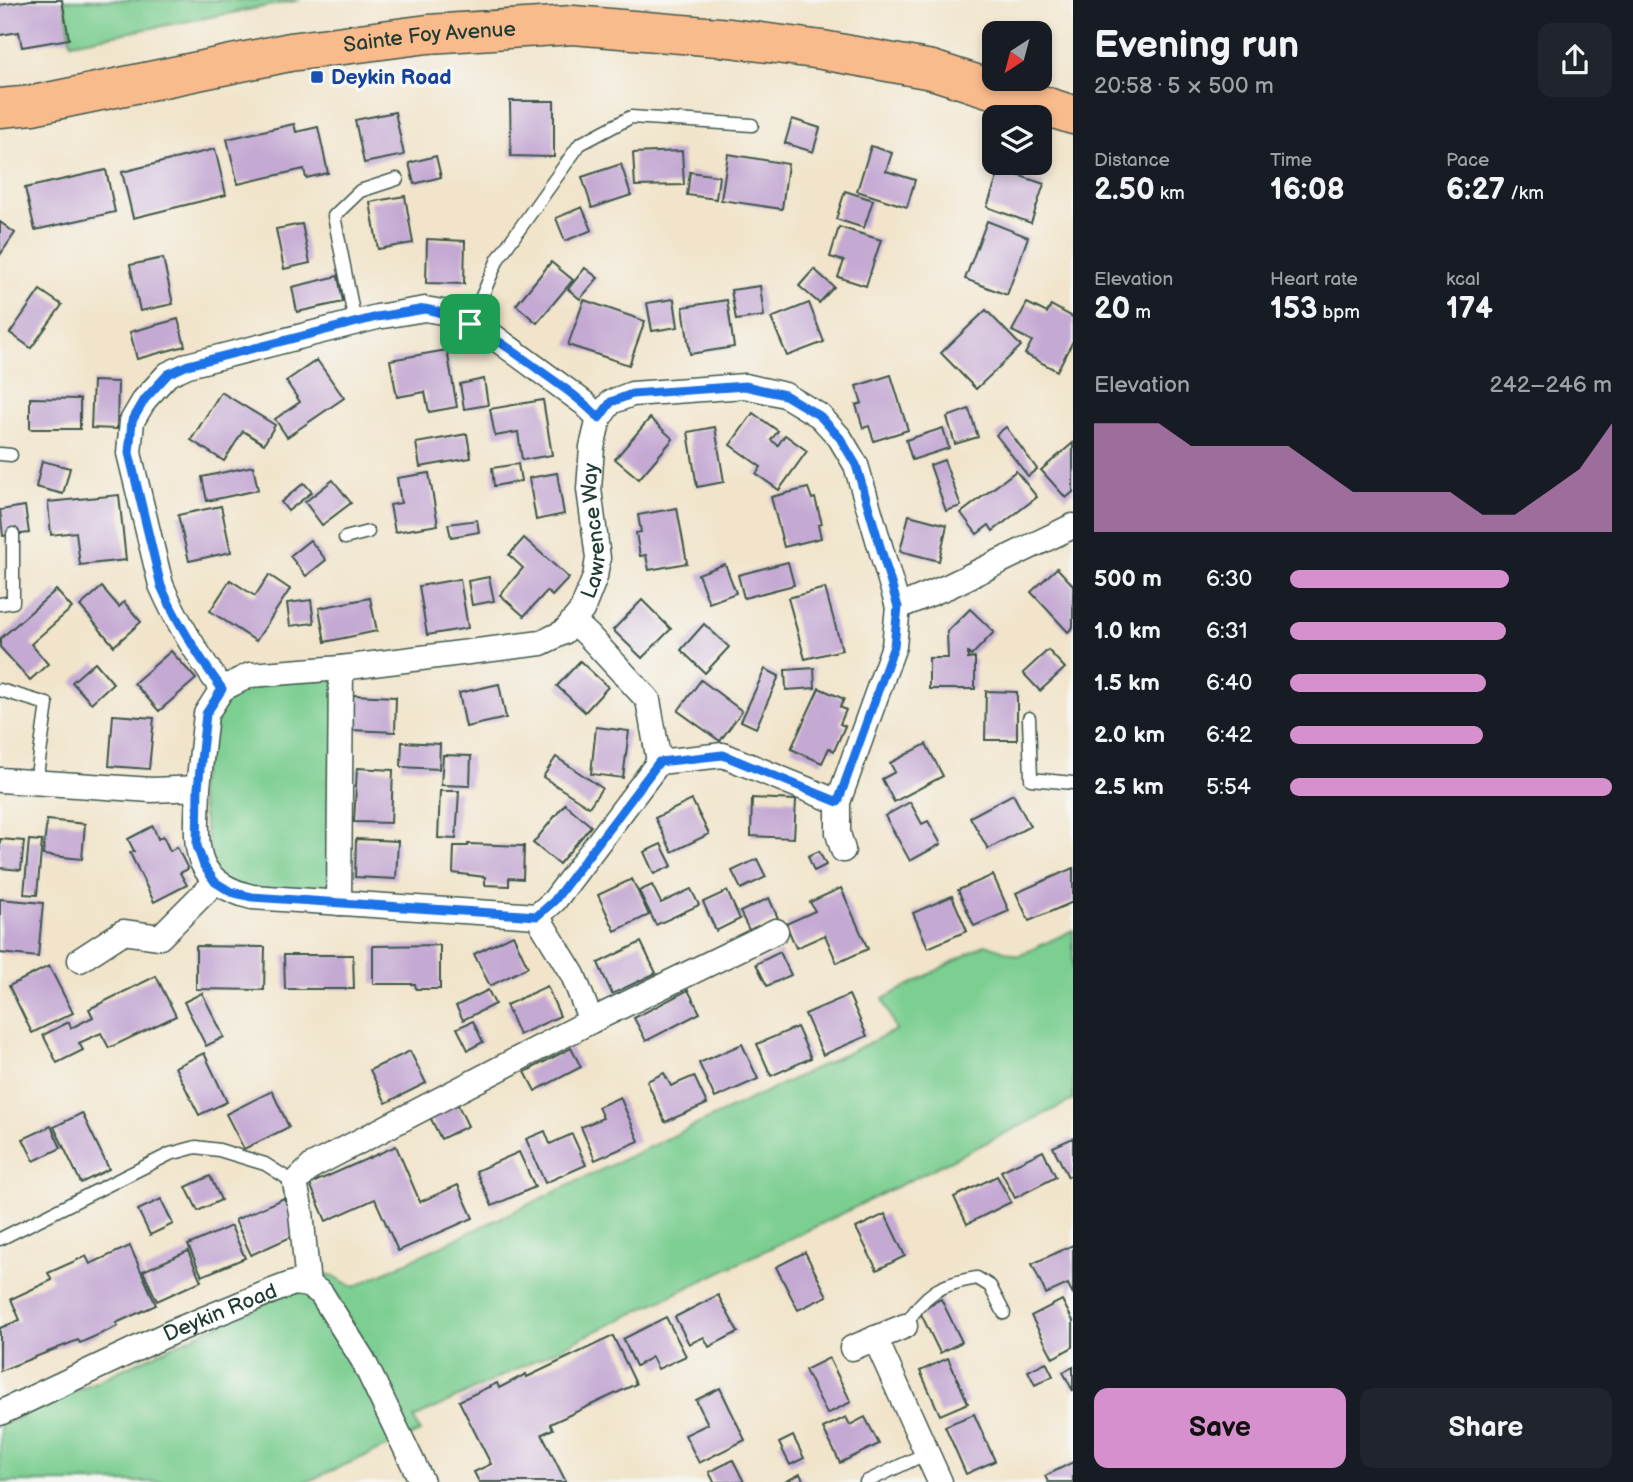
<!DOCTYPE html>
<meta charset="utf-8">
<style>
:root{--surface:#171b24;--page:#20242c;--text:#f1f3f6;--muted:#9ea1a6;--accent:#d690ce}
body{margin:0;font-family:"Balsamiq Sans",sans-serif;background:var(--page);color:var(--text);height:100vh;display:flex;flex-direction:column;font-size:26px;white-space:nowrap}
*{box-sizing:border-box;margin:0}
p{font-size:23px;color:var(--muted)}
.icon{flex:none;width:38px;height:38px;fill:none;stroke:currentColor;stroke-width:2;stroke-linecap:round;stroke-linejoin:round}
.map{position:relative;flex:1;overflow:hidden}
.drawer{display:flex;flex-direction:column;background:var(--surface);width:560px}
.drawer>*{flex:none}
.needle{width:46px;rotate:216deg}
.buttons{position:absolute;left:982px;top:21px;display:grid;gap:14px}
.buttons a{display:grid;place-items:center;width:70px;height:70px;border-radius:14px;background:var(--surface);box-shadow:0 4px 10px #0003;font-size:35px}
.pin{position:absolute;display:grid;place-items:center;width:60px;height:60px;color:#fff;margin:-30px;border-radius:14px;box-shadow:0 4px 10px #0006}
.round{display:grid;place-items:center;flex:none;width:74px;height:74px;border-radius:14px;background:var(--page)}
.summary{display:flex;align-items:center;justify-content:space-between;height:119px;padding:0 21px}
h1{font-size:38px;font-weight:700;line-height:52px}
.stats{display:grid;grid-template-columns:repeat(3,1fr);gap:10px;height:119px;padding:7px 21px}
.stats div{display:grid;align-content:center}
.stats b{font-size:30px;font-weight:700}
.stats small{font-size:19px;font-weight:400}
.stats p{font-size:19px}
.chart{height:196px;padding:14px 21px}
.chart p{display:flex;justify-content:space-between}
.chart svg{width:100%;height:126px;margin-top:7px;fill:var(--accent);opacity:.7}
.primary-button{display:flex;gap:14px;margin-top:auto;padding:14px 21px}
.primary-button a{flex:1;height:80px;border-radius:14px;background:var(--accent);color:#111;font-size:28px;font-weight:700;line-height:80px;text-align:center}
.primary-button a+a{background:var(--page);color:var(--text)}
ul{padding:0 21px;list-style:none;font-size:23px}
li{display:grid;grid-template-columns:112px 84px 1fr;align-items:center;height:52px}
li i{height:18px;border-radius:9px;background:var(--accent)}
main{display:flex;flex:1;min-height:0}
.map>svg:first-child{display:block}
.green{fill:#7bce91;stroke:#4d8662;stroke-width:2}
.building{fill:#c4a9d3}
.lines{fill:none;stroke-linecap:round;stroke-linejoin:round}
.lane-casing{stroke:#3e564a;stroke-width:15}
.street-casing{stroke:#3e564a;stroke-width:27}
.highway-casing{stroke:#3e564a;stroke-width:41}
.lane{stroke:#fff;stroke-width:12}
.street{stroke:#fff;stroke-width:24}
.highway{stroke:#fabb8c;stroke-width:38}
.route-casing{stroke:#fff;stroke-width:14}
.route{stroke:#1a73e8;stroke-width:9}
.transit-dot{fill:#1a4fb4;stroke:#f6f6f2;stroke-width:2.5}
.labels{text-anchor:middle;stroke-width:7;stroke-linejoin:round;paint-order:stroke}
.street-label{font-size:21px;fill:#1f3d34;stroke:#f6f6f2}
.transit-label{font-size:21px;font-weight:bold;fill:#164399;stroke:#f6f6f2;text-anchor:start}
</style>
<main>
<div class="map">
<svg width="1073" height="1482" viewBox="0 0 1073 1482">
<rect width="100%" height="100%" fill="#f6f6f2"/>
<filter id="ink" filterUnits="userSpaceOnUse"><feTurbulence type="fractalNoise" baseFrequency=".0143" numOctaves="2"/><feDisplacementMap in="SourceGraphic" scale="14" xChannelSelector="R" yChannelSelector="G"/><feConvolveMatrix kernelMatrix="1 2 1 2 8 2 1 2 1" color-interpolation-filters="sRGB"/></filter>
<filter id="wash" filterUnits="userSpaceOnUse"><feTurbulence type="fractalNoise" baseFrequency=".00686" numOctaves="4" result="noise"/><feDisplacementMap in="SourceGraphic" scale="28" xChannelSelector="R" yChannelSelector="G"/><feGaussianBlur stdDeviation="1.57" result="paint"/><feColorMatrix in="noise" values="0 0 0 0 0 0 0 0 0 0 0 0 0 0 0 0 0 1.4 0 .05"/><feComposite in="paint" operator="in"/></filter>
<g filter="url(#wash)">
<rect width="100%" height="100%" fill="#f1e4ca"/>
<g class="green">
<path d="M64,0H301L71,43Z"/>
<path d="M341,668L339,903L215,882L198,788L222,689Z"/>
<path d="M1073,930V1100L825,1222L414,1418L420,1432L306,1482H0V1426L328,1274L354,1287L896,1030L883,999L986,944L1018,956Z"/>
</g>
<g id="blocks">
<g class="building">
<path d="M31,0H62L69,39L22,47L19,32L0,35V5Z"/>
<path d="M510,101H554V157L511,156Z"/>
<path d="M395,112L404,155L364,163L355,120Z"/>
<path d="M792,119L820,128L813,152L785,143Z"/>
<path d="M294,124L296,132L318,127L328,173L306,178L304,169L238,184L227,139Z"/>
<path d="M871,146L892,153L886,171L915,180L907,207L857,191Z"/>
<path d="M215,149L226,195L133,218L122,172Z"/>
<path d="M682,151L684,185L635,186L633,153Z"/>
<path d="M728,154L788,164L782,209L721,200Z"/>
<path d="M436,156L441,177L414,184L409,163Z"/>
<path d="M621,164L631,195L592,208L582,177Z"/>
<path d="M1000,169L1044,184L1031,223L987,207Z"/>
<path d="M106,170L115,212L35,230L25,188Z"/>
<path d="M690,172L719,176L716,199L687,195Z"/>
<path d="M845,191L873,200L864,228L836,219Z"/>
<path d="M405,196L413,243L378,249L370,202Z"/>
<path d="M582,207L592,230L565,241L556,218Z"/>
<path d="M987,221L1028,237L1007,295L965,279Z"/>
<path d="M0,222L15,233L0,255Z"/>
<path d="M302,224L310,263L284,269L276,229Z"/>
<path d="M839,227L881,240L866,286L838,277L844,261L830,257Z"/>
<path d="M427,239L465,241L464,284L426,283Z"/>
<path d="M163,258L173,304L140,311L130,265Z"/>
<path d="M551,262L573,280L537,323L516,305Z"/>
<path d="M585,268L598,278L580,299L568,289Z"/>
<path d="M814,269L834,287L819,303L799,286Z"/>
<path d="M338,276L343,302L297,312L292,287Z"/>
<path d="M760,286L764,316L736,320L731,290Z"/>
<path d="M40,290L62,305L31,348L10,333Z"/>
<path d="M674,299L678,327L652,331L647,303Z"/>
<path d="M584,300L645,321L629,365L568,345Z"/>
<path d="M727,300L734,347L690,354L683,307Z"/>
<path d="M809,303L824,342L787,356L771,318Z"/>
<path d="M1027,303L1047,313L1051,305L1073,317V341L1057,371L1025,354L1032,341L1012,331Z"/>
<path d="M986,310L1021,346L976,389L941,353Z"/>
<path d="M178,319L185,346L137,359L130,332Z"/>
<path d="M447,350L457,407L429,412L425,392L397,397L390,360Z"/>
<path d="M317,360L344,398L287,437L275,419L300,402L286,381Z"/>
<path d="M891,375L908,430L874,441L869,426L863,428L856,405L862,403L856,386Z"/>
<path d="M484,379L488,405L464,409L460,384Z"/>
<path d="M93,381L118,382L117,429L91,428Z"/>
<path d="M221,392L275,425L264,444L243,431L224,461L191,440Z"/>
<path d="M30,398L80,399V429H30Z"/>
<path d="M543,400L552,455L522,460L518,432L495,436L490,409Z"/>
<path d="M969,409L978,437L955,444L947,417Z"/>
<path d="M753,413L778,431L771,440L778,445L785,435L807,451L779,490L756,474L761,467L730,445Z"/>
<path d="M650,418L673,439L639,479L615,459Z"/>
<path d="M715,427L724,482L697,487L688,432Z"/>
<path d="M1006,427L1037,469L1028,476L996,435Z"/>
<path d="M943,428L949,448L912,460L906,440Z"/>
<path d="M467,434L471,458L420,467L416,443Z"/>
<path d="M1073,443V492L1066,498L1041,470Z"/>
<path d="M944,460L961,506L946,511L930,465Z"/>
<path d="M42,461L70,468L63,494L36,487Z"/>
<path d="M518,464L521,481L494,486L492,468Z"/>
<path d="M253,466L258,490L207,501L202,477Z"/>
<path d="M1016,471L1037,497L993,531L989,525L977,534L961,513Z"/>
<path d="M429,473L438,525L395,532L390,505L401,503L397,478Z"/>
<path d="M557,473L564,514L536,520L529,478Z"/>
<path d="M333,480L351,503L322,525L305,502Z"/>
<path d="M304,483L312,492L288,511L281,502Z"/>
<path d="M808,488L812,499L815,498L822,524L818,525L821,538L784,547L771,497Z"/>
<path d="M119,495L126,560L80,565L76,532L51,535L48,502Z"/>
<path d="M25,506L29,533L3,536L0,510Z"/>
<path d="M221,506L231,552L189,561L178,515Z"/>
<path d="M677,508L687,563L649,570L646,555L640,556L636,533L641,532L638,515Z"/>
<path d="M909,515L947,525L939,561L900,551Z"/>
<path d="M477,520L479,532L451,537L448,524Z"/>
<path d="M524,538L569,578L552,596L547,591L524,616L500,595L523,568L509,555Z"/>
<path d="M310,540L326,560L306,576L290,556Z"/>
<path d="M788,562L794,585L744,598L738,575Z"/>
<path d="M725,564L736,593L709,603L698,574Z"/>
<path d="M1057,568L1073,585V627L1068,632L1031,592Z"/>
<path d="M269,575L290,589L256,641L210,611L230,580L255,596Z"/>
<path d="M489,577L494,601L472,605L468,581Z"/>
<path d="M460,579L468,628L427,635L419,586Z"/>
<path d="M102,587L119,607L124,602L141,622L114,646L80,606Z"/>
<path d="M825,588L842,650L805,659L788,598Z"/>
<path d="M56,590L72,608L31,644L48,664L30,680L0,647V639Z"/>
<path d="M370,598L377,631L325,642L319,608Z"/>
<path d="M311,600L314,623L290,626L287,603Z"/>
<path d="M642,600L671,629L642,658L613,630Z"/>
<path d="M970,609L994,632L971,656L968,653V659L975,658V689H929V658H948L947,632Z"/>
<path d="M704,624L729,647L705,673L681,650Z"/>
<path d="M1048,650L1065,668L1040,691L1023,673Z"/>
<path d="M171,651L196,679L159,711L134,683Z"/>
<path d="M580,661L608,687L585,712L557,686Z"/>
<path d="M95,662L113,683L91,703L72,682Z"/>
<path d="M814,668L815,688L786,690L785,670Z"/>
<path d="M765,669L779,676L756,728L741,721Z"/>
<path d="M701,680L742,711L720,741L678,711Z"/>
<path d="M499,684L506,718L466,727L459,693Z"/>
<path d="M819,688L844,699L840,707L846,710L840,724L845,726L834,751L829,748L822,763L791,749Z"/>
<path d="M986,691L1017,692V740H985Z"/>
<path d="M352,695L396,697L395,732L351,730Z"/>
<path d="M113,715L154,718L149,769L109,766Z"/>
<path d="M596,727L629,731L623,778L591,774Z"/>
<path d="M402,742L440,744L439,769L401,767Z"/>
<path d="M926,744L943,776L894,802L882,779L895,772L890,763Z"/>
<path d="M443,755L471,756L470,786L441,785Z"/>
<path d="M556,757L602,788L589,807L543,777Z"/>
<path d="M357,768L393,770L391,823L354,822Z"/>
<path d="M440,791H459L456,839L438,838Z"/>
<path d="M1013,794L1030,826L988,849L970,817Z"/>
<path d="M752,798L796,800L794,838L751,836Z"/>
<path d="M692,800L709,834L672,852L655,818Z"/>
<path d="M910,802L922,824L928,821L941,844L910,861L885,816Z"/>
<path d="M565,804L591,826L559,864L533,843Z"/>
<path d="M47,820L85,824L82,859L43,855Z"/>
<path d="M153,826L158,839L163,836L170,851L177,847L188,869L180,873L187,885L154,902L130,853L134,851L128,839Z"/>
<path d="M0,839L24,841L21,870L0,868Z"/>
<path d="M356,839L398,841L396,879L355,877Z"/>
<path d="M29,840L42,841L37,895L24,894Z"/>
<path d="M468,844L524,846L523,879L509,878V886L485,885V877L453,873L454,846H468Z"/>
<path d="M661,844L672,866L654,874L644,852Z"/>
<path d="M819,851L826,865L814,871L808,856Z"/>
<path d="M757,859L766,877L741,889L732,871Z"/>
<path d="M1073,868V902L1029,921L1016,893Z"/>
<path d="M993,875L1009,911L974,926L958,890Z"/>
<path d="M632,879L649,915L615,931L598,895Z"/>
<path d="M652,885L661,903L691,889L699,905L656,925L639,891Z"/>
<path d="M841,888L868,949L837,963L825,935L796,948L786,924L815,911L810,902Z"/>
<path d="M727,891L740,919L716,931L703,902Z"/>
<path d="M952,896L967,931L928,948L913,913Z"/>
<path d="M769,898L778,918L750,932L740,912Z"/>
<path d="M0,899L43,903L38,957L0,953Z"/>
<path d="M513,935L528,967L490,986L474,954Z"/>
<path d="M641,942L656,973L612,994L598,963Z"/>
<path d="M440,945V989H416L415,984H373V946Z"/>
<path d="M196,946L265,947L264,990L196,989Z"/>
<path d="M780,952L791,975L767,986L756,964Z"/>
<path d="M284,955H353L354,989H285Z"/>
<path d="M49,966L73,1013L32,1033L9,986Z"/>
<path d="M156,976L176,1016L109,1048L101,1033L79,1043L83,1050L57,1063L43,1035L69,1022L71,1028L93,1017L89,1009Z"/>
<path d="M547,986L560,1016L519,1035L506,1005Z"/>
<path d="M488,990L495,1004L463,1020L456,1006Z"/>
<path d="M688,990L700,1013L646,1041L634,1018Z"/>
<path d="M202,993L224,1037L206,1046L184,1002Z"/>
<path d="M849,995L867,1036L823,1055L805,1014Z"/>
<path d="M473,1021L483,1042L468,1050L457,1028Z"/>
<path d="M797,1027L811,1058L771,1076L757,1044Z"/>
<path d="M742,1044L758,1079L715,1098L699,1063Z"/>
<path d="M571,1048L581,1067L535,1091L525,1072Z"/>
<path d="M410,1051L426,1083L386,1103L370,1070Z"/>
<path d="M204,1053L227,1102L199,1115L175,1067Z"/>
<path d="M664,1073L671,1086L694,1076L707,1104L665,1122L647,1081Z"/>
<path d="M272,1091L289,1127L244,1149L226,1114Z"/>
<path d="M620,1097L639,1141L595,1160L581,1127L603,1118L598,1107Z"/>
<path d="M456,1101L468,1126L441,1139L429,1115Z"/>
<path d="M82,1113L109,1169L81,1183L54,1127Z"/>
<path d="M51,1126L61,1148L34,1161L23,1139Z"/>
<path d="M545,1131L550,1144L572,1134L586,1165L545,1183L526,1139Z"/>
<path d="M1073,1138V1174L1068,1177L1053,1147Z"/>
<path d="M396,1146L420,1202L458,1185L473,1218L398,1251L375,1199L326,1221L310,1184Z"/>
<path d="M1043,1151L1056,1177L1015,1198L1001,1171Z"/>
<path d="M519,1152L535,1187L492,1206L476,1171Z"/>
<path d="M210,1176L221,1200L198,1211L186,1187Z"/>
<path d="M997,1176L1011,1202L967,1224L954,1197Z"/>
<path d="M284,1198L300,1233L251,1255L235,1220Z"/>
<path d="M161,1199L173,1224L150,1235L138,1210Z"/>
<path d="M885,1214L905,1256L877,1270L856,1228Z"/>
<path d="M231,1226L245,1258L202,1276L188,1245Z"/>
<path d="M1073,1245V1295L1068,1284L1046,1294L1032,1264Z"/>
<path d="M130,1246L156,1305L116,1323L118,1326L80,1343L78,1340L0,1371V1328L20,1320L11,1299L52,1280L48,1273L86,1256L90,1264Z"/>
<path d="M188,1251L201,1281L157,1301L143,1271Z"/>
<path d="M805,1252L827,1296L798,1310L776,1267Z"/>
<path d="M718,1295L738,1332L709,1347L704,1337L689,1344L675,1317Z"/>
<path d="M941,1299L962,1342L940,1353L919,1310Z"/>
<path d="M1062,1300L1073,1321V1347L1053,1358L1031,1316Z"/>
<path d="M666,1317L686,1356L658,1369L652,1357L636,1366L623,1339Z"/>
<path d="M613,1336L636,1384L550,1424L553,1429L542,1434L566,1482H479L474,1472L491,1464L459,1401L497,1383L499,1388L526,1374L527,1377Z"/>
<path d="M829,1358L851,1402L827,1414L805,1370Z"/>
<path d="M948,1358L968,1403L940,1415L920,1371Z"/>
<path d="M1046,1362L1053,1376L1035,1385L1028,1371Z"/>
<path d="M1073,1367V1391L1063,1372Z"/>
<path d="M720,1388L745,1440L699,1463L685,1435L708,1424L696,1400Z"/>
<path d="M974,1414L995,1461L966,1474L945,1426Z"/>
<path d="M846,1417L850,1425L865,1417L879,1444L840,1463L823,1428Z"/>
<path d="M793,1436L804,1458L790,1465L779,1443Z"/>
<path d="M733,1460L744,1482H714L709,1472Z"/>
<path d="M1073,1462V1482H1048L1045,1476Z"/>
<path d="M800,1474L804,1482H785Z"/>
</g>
</g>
</g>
<g filter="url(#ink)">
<use href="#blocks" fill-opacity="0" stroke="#3e564a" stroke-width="2"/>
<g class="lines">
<defs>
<g id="lane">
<path d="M355,322L334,216L360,191L397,179"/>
<path d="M470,324L498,259L580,144L631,117L752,125"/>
<path d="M0,454L11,455"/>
<path d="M345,538L368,532"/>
<path d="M0,604L13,602V534"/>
<path d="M0,690L47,704L36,782"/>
<path d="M1029,718L1031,779L1073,783"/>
<path d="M0,1239L170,1154L196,1147L219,1150L265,1164L295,1183"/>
<path d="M905,1326C924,1294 939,1284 977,1278L990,1286L1004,1313"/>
<path d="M866,1482L927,1453"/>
</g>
<g id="street">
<path d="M898,607L949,586L1073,526"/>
<path d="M573,621L588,635L648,700L659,762"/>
<path d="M222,689C199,657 177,622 161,585L129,453L132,421L145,399L168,374L188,365L377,317L425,309L448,313L486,331L584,403L599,418"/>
<path d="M0,780L152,790L198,788C197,843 187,881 252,897L537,916L573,975L591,1021"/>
<path id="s1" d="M198,788L206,714L222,689L250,675L341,668L541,643L564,632L582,610L595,577L598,558L589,489L592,447L599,418L611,402L632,394L745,386L785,395L820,416L840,438L856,465L898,607L894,646L838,802V833L843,850"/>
<path d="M339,903L341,668"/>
<path d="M537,916L554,901L659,762L723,755L838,802"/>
<path d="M80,960L123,932L160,937L215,882"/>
<path d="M308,1285L301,1212L295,1183L312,1166L591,1021L776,931"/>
<path d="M875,1338L940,1482"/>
<path d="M852,1348L905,1326"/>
<path id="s2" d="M0,1413L172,1332L267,1293L294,1283L308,1285L321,1293L363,1360L422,1482"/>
</g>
<g id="highway">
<path id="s3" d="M0,108L33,105L290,52L428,34L573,25L730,38L822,50L932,70L1073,115"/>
</g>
</defs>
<use href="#lane" class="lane-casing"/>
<use href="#street" class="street-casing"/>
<use href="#highway" class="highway-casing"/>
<use href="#lane" class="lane"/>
<use href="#street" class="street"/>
<use href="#highway" class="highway"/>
</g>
</g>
<g class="lines" filter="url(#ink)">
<defs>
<path id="route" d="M425,309C470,317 503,344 539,370C560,385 581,399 599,418L611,402L632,394L745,386L785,395L820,416L840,438L856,465L898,607L894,646L838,802L723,755L659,762L554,901L537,916L252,897L231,892L215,882L204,866L197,846L198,788L206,714L222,689C199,657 177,623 161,586L129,453L132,421L145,399L168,374L188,365L377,317Z"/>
</defs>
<use href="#route" class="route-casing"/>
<use href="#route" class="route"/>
</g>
<rect class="transit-dot" x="310" y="70" width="14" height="14" rx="3.5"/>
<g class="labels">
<g class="street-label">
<text dy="7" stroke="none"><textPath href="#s3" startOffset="436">Sainte Foy Avenue</textPath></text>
<text dy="7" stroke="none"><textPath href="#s1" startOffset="564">Lawrence Way</textPath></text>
<text dy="7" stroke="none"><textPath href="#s2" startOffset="242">Deykin Road</textPath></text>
</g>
<g class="transit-label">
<text x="331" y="84">Deykin Road</text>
</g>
</g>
</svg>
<div class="buttons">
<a><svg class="needle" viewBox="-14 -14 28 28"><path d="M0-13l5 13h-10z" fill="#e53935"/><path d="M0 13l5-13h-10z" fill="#9ea1a6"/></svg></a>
<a><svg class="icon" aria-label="layers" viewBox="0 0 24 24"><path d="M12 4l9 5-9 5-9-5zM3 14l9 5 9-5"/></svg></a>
</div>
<div class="pin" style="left:470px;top:324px;background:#1e9e55"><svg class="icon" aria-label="arrive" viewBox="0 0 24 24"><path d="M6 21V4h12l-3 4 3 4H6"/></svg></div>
</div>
<section class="drawer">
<div class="summary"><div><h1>Evening run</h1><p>20:58 · 5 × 500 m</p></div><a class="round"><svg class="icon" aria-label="share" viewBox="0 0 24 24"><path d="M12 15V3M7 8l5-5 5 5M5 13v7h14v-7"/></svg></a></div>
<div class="stats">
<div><p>Distance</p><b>2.50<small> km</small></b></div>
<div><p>Time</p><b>16:08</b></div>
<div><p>Pace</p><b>6:27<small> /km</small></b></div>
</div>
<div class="stats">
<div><p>Elevation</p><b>20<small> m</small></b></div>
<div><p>Heart rate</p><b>153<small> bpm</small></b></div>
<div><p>kcal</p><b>174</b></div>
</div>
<div class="chart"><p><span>Elevation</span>242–246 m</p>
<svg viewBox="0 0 160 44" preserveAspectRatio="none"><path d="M0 44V6L10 6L20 6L30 14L40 14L50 14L60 14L70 22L80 30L90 30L100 30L110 30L120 38L130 38L140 30L150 22L160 6V44z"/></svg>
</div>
<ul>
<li><b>500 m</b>6:30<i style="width:68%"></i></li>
<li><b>1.0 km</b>6:31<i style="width:67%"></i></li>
<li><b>1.5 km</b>6:40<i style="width:61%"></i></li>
<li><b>2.0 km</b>6:42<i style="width:60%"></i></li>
<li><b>2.5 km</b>5:54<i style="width:100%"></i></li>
</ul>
<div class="primary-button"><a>Save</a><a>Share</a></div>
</section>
</main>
